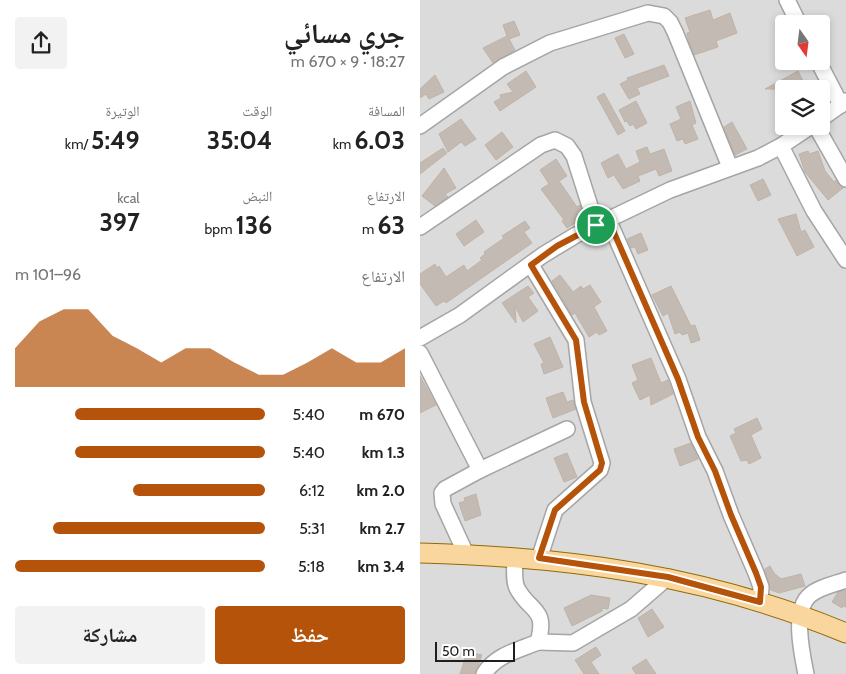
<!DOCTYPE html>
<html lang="ar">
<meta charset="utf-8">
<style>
:root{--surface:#fff;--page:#f2f2f2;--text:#222;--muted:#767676;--accent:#b45309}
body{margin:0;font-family:Cabin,"Noto Naskh Arabic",sans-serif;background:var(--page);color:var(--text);direction:rtl;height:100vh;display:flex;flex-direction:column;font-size:19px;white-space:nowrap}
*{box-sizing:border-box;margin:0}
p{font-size:16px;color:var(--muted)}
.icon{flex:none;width:28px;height:28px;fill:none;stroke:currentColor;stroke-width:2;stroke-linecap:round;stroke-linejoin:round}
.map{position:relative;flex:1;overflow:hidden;direction:ltr}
.side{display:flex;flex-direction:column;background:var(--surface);width:420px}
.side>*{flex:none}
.needle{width:32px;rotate:166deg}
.controls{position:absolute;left:355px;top:15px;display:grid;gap:10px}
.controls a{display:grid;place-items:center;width:55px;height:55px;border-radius:5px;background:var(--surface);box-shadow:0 2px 8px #0003;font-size:25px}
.scale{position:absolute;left:15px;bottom:12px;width:80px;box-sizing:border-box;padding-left:5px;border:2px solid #1e1e1e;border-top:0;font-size:14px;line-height:18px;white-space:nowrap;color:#1e1e1e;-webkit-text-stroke:4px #fff;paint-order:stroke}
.pin{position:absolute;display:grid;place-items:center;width:42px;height:42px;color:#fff;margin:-21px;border:2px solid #fff;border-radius:50%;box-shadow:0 1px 5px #0007}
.round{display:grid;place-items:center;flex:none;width:52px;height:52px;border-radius:5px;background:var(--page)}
.overview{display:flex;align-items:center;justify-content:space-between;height:85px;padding:0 15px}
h1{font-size:28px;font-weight:800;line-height:38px}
.stats{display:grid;grid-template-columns:repeat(3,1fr);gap:8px;height:85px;padding:5px 15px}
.stats div{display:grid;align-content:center}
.stats b{font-size:25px;font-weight:800}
.stats small{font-size:14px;font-weight:400}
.stats p{font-size:14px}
.chart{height:140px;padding:10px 15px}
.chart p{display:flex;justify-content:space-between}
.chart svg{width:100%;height:90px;margin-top:5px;fill:var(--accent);opacity:.7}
.cta{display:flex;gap:10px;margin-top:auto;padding:10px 15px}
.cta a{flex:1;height:58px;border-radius:5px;background:var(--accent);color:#fff;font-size:20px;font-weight:800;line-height:58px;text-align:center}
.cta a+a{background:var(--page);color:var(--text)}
ul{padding:0 15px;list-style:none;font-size:16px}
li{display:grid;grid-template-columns:80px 60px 1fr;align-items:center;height:38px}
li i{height:12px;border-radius:6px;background:var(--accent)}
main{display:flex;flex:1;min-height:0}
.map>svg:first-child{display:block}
.residential{fill:#dcdbdb;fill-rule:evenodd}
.building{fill:#c3bbb3;stroke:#c0b3a6}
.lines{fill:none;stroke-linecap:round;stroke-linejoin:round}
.minor-casing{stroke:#a5a5a5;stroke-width:18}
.major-casing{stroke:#936a04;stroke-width:21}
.minor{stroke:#fff;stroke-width:15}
.major{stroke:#f9d69e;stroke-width:19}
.route-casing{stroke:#fff;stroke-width:10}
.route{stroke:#b45309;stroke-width:6}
</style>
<main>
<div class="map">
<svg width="426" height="674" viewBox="0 0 426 674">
<rect width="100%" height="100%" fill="#eeebe4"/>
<path class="residential" d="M0,0H426V674H0ZM364,24H401V61H364ZM364,89H401V126H364Z"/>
<g class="building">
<path d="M290,10L293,20L310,13L317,33L296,41L298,47L274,55L268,38L267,33L270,32L265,18Z"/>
<path d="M94,21L100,35L89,39L95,50L73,63L63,48L87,36L83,25Z"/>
<path d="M204,34L214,54L205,58L195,38Z"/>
<path d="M244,65L249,76L217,88L220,94L209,99L200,84L208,80L207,78Z"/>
<path d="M106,71L116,87L80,111L74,102L81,98L80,95L93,92L87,84Z"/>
<path d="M378,71L387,89H364V103L356,89H345Z"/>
<path d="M15,75L24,92L9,99L6,94L0,98V89Z"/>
<path d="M184,93L205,131L198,135L177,97Z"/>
<path d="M216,101L227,123L216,129L213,124L210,126L207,121L205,122L199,110Z"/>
<path d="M270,101L276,123L272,125L278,139L265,144L263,139L257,141L250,124L261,119L256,107Z"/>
<path d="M41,119L56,139L45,146L41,142L28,152L19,134Z"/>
<path d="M312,122L327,149L315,155L304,127Z"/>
<path d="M82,132L93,147L76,160L65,145Z"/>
<path d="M227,147L230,154L244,149L252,171L239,176L236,169L218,176L220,181L203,189L194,175L188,178L181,163L198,154L206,169L220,162L216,151Z"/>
<path d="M23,148L27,153L0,174V163Z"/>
<path d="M388,151L389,154L398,151L405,171L414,182L416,180L423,188L408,200L385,172L379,154Z"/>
<path d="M136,159L147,176L139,181L157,207L160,205L163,214L161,219L147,228L142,221L144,220L121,189L129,184L120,170Z"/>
<path d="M24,168L36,188L25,194L28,197L15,206L2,196Z"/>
<path d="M343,179L351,195L338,201L330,185Z"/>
<path d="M376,214L381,232L385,230L394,247L377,256L358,219Z"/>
<path d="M56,220L64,232L44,246L36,234Z"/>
<path d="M105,221L110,228L104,232L112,243L26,303L24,301L16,306L0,284V274L15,264L17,268L19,266L26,277L44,265L47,271L62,260L60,258L65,254L64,252L84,238L82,236Z"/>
<path d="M221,233L228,250L218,254L215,247L211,248L207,239Z"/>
<path d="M140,275L153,292L161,286L163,289L170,285L181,302L174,307L187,331L179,335L177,332L169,337L155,313L152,315L132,281Z"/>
<path d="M108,286L114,293L108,297L118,311L103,322L95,306L96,323L82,303Z"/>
<path d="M251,286L271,326L275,325L280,340L271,343L268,333L262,335L260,332L255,334L248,313L243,316L232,295Z"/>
<path d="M130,337L143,367L124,374L121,364L124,363L114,344Z"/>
<path d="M231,358L241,383L248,380L253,394L231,405L230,395L220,400L212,383L218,380L212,365Z"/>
<path d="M0,376L16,405L0,413Z"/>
<path d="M143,392L147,402L153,400L156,409L133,418L126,398Z"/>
<path d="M337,418L342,429L331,435L341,458L329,464L327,460L321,461L310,436L316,433L314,429Z"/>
<path d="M271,443L278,459L260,466L254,449Z"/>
<path d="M147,453L157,477L144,482L134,458Z"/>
<path d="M56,494L61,515L45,521L39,503L45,501L44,498Z"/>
<path d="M350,566L354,573L361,579L381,574L385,586L359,593L351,590L345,569Z"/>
<path d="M426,590V607L423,606L422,608L412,602L418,592Z"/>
<path d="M171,595L190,598L188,609L182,608V611L152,626L144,608Z"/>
<path d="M232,609L244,627L228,637L218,618Z"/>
<path d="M176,647L181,655L171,662L179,674H164L155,660Z"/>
<path d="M47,652L62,655L55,674H40Z"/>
<path d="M226,659L236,674H216L212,668Z"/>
</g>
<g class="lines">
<defs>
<g id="minor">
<path d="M367,0L379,24"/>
<path d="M398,61L421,105"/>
<path d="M401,119L426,101"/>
<path d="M0,126L83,67L130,43L228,13L244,16L250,22L255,32L310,167"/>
<path d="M396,126L426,179"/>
<path d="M361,146L394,211L426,260"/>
<path d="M188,219L258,379L278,437L295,471L311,515L336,573L341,587L340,602"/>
<path d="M0,227L121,145L135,140L147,146L154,156L176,225"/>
<path d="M111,265L156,340L163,402L182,463L180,470L135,510L119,559"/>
<path d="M0,338L40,315L123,255L156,235L250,190L338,158L361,146L391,126"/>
<path d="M0,353L60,470"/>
<path d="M46,554L23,504L22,493L25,489L60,470L147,429"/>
<path d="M118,642L153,643L211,609L248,577"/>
<path d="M64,674C75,655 99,650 118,642C128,607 109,612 97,588C93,580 95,566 95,557"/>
<path d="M386,674C382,654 372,610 390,595C399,587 415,584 426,580"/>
</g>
<path id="major" d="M0,553C151,557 286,575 426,633"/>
</defs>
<use href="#minor" class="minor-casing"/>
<use href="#major" class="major-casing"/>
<use href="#minor" class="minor"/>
<use href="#major" class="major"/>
</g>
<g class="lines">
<defs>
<path id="route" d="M188,219L258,379L278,437L295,471L311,515L336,573L341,587L340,602L248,577L119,558L135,510L180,470L182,463L164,402L156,340L111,265L137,246Z"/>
</defs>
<use href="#route" class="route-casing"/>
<use href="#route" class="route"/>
</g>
</svg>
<div class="controls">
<a><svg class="needle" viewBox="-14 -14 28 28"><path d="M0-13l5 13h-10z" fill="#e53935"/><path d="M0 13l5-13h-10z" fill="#767676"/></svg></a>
<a><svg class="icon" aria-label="layers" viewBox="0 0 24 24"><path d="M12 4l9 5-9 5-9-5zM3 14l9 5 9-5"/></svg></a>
</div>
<div class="scale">50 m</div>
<div class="pin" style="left:176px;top:225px;background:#1e9e55"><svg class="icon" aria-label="arrive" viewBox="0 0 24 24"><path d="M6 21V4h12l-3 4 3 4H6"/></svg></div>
</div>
<section class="side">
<div class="overview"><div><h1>جري مسائي</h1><p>18:27 · 9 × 670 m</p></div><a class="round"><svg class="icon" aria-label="share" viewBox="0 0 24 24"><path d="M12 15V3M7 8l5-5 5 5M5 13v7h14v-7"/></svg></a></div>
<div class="stats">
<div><p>المسافة</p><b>6.03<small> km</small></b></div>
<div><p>الوقت</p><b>35:04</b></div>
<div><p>الوتيرة</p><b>5:49<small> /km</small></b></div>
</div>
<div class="stats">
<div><p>الارتفاع</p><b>63<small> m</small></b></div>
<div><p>النبض</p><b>136<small> bpm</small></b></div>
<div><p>kcal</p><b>397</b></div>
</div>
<div class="chart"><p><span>الارتفاع</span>96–101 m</p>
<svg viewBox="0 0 160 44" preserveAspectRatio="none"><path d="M0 44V25L10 12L20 6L30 6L40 19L50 25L60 32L70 25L80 25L90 32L100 38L110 38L120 32L130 25L140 32L150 32L160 25V44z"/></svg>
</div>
<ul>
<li><b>670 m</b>5:40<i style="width:76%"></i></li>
<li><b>1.3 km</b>5:40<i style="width:76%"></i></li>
<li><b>2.0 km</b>6:12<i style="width:53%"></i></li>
<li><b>2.7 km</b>5:31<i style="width:85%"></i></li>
<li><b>3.4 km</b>5:18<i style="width:100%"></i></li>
</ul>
<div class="cta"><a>حفظ</a><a>مشاركة</a></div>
</section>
</main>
